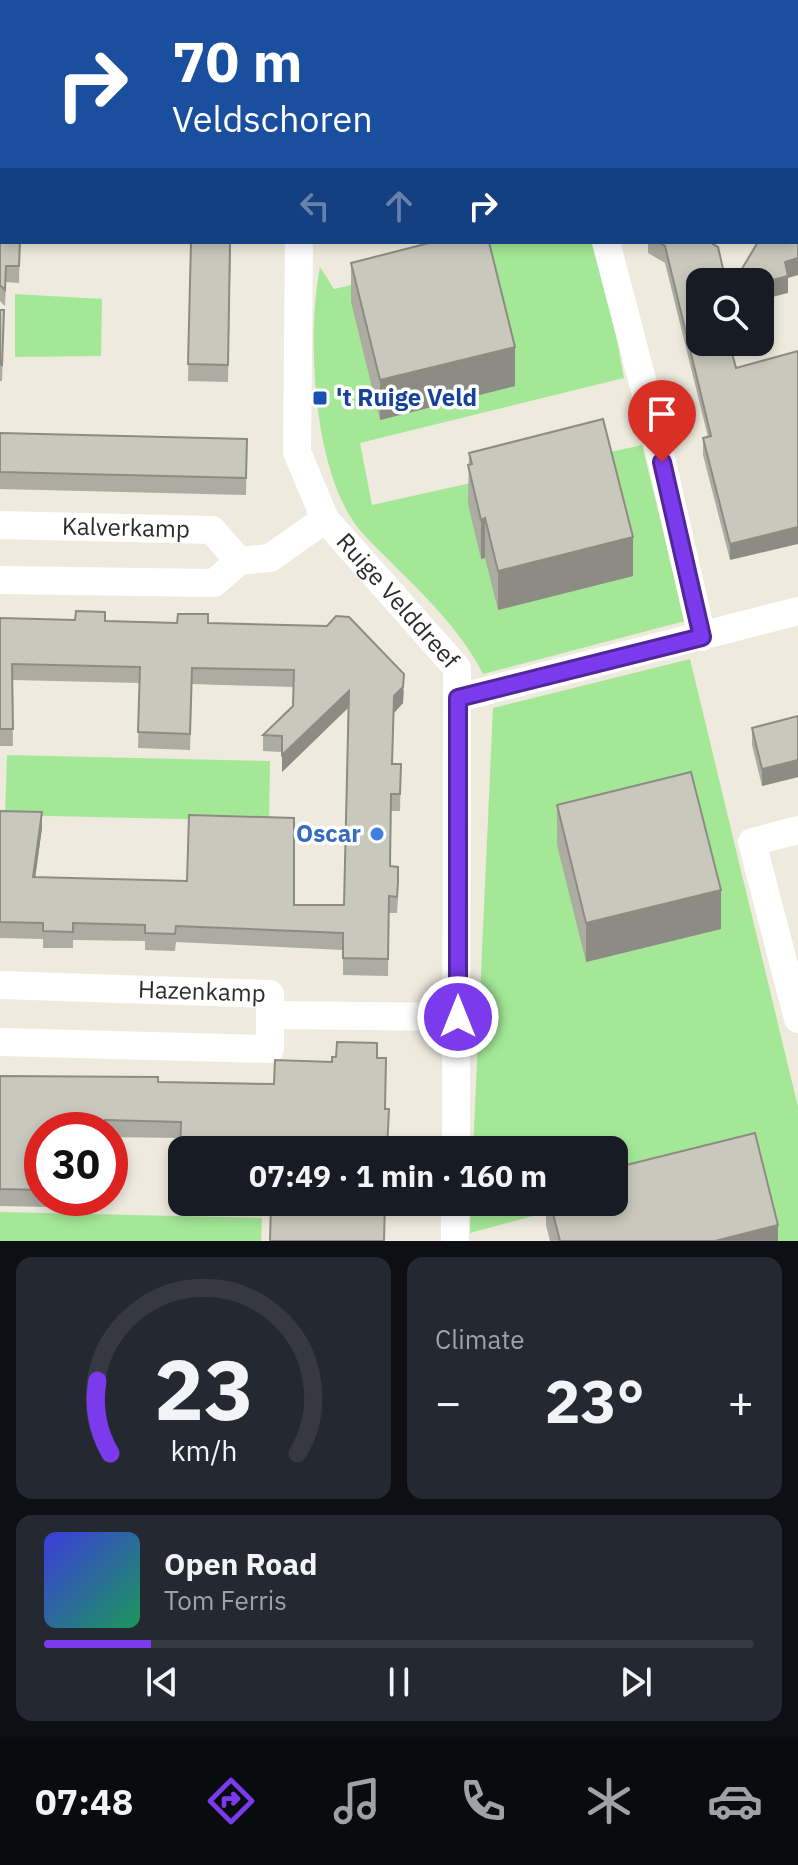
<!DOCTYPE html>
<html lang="en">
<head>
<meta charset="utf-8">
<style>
	body { margin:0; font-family:"IBM Plex Sans",sans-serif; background:#242831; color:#f1f3f6; height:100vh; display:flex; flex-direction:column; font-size:30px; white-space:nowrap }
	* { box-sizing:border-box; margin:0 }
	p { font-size:26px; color:#9ea1a6 }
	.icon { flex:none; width:44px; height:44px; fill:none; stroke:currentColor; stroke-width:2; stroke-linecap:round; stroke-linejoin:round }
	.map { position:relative; height:1241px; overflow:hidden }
	.panel { display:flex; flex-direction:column; gap:16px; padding:16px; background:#0d0f14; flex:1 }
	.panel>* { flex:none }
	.banner { position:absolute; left:0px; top:0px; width:798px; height:244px; box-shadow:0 4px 12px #0003; background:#1a4fa0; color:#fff; overflow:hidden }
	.controls { position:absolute; left:686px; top:268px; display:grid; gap:16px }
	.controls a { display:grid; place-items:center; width:88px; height:88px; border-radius:16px; background:#171b24; box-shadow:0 4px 12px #0003; font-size:40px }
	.speed { position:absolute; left:24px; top:1112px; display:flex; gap:16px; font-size:40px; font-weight:700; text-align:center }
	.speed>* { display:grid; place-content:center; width:104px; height:104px; border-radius:50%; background:#171b24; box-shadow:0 4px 12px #0003; line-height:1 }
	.speed .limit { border:12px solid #d22; background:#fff; color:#111 }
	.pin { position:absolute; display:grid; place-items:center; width:68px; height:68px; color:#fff; margin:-82px -34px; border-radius:50% 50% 50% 0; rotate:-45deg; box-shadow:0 0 8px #0007 }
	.pin .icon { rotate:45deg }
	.me { position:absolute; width:88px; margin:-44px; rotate:0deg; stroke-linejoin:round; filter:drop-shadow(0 0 6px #0008) }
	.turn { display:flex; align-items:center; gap:28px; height:168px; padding:0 40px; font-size:36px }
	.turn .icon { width:104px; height:104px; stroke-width:2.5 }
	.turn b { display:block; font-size:56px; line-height:68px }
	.lanes { display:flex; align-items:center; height:76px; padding:0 40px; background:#0003; justify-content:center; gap:40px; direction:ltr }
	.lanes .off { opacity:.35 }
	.big { font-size:60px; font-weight:800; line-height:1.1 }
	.panel .tile { flex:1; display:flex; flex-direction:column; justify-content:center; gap:12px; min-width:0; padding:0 28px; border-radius:16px; background:#242831 }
	.panel .dial { align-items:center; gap:0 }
	.dial svg { height:208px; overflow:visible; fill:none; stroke:#363941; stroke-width:7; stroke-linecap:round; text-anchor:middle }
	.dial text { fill:#f1f3f6; stroke:none }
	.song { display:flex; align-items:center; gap:24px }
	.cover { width:96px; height:96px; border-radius:12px; background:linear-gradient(135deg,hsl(240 70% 55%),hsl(150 70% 35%)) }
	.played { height:8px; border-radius:4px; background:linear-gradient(90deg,#7c3aed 15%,#363941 15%) }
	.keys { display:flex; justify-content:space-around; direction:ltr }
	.heat { display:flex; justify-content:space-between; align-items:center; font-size:44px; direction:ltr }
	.panel .tiles { flex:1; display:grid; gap:16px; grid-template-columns:1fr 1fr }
	.tile:last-child { grid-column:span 2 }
	.trip { position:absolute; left:168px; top:1136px; width:460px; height:80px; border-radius:16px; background:#171b24; box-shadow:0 4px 12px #0003; font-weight:800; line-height:80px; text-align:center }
	.tabs { display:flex; height:128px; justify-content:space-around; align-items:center; background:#090b0e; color:#9ea1a6 }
	.tabs .icon { width:56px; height:56px }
	.tabs .active { color:#7c3aed }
	.tabs b { font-size:36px; color:#f1f3f6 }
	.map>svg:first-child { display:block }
	.green { fill:#a4e897 }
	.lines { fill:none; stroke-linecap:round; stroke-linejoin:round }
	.minor { stroke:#fff; stroke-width:28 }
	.wall { fill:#adaca2 }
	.shaded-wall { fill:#8d8c84 }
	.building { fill:#c9c8bc; stroke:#8d8c84; stroke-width:2 }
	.route-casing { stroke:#51269a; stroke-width:20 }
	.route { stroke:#7c3aed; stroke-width:14 }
	.transit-dot { fill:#1a4fb4; stroke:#fff; stroke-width:3 }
	.shop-dot { fill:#3f7fe0; stroke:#fff; stroke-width:3 }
	.labels { text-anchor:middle; stroke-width:7; stroke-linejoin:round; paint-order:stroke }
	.transit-label { font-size:24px; font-weight:bold; fill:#164399; stroke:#fff; text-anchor:start }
	.street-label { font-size:24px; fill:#2c2c2c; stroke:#fff }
	.shop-label { font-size:24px; font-weight:bold; fill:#366cbe; stroke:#fff; text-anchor:end }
</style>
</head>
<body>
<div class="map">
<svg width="798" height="1241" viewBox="0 0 798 1241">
	<rect width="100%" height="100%" fill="#eeeadd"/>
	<path class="green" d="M474,242h125l25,136 -264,65 12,62 270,-60 43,176 -202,53c-28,-55 -76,-94 -118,-138 -52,-53 -59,-198 -45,-269l14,22 142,-33z
		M15,294l87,5 -1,57 -86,1z
		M690,659l108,448v134h-25l-159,-47v-44h-141l20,-442z
		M7,755l263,6 -1,60 -264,-6z
		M471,1202h114l-115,31z
		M0,1212l262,6 -1,23h-261z"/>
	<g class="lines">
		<g class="minor">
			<path d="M555,0v2"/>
			<path d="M306,2v-2"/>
			<path d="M0,75h2"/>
			<path d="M796,109h2"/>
			<path d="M0,116h2"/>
			<path id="s1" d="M299,242l-2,210 28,67 132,149 -1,482"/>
			<path d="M606,242l44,168 52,227"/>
			<path id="s2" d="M0,525l212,5 27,31"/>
			<path d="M0,580l214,3 25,-22 31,-3 55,-39"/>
			<path d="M458,698l340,-87"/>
			<path d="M798,830l-46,12 46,177"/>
			<path id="s3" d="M0,985l270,9v55l-270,-7"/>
			<path d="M270,1015l188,2"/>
			<path d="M455,1241v-39"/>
		</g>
	</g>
	<path class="wall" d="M0,0l2,2v19h-2z
		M0,148h2v56h-2z
		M0,239l20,3 -1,41 -13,-1 -1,24 -5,-5z
		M191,242h40l-3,140 -40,-1z
		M648,242h61l-9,40 36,86 -6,192 -27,-105v-17l5,-1 -43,-174 -17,-10z
		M351,263l164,123 -135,34 -29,-118z
		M0,310l4,17 -2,54h-2z
		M0,433l247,6 -1,56 -246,-6z
		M469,453l164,123 -135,34 -13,-52 -4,1 -13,-55z
		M0,618l208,5 196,68 -1,12 -9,10 -2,51h9l-1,47h-9l-1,55 8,1v31l-1,15h-8l-1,63 -45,-1v-25l-167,-8 -1,9 -30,-1v-9l-72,-1v8h-30v-9l-43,-1v-127l42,17 -7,49 259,28h50l4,-197 -66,64v-20l-19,-1v-16l30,-29 1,-19 -102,-3 -2,66 -52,-2 2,-65 -128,-3 1,66h-13z
		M798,716v61l-36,9 -10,-41v-17z
		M557,805l164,124 -135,33 -29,-117z
		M377,1043l-195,107v52h204l-2,39 -113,-29 -92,-3 1,-71 -70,-1v-7h-68v68h59l-1,10 -100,-2v-130l158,6 116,2 58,-22 4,-5z
		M546,1202h68l164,39h-228l-4,-16z"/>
	<path class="shaded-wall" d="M798,28v17l-2,1v-17z
		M798,258v17l-10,3v15l-28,7v-17l25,-21z
		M515,347v39l-135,34v-40z
		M485,518v40l-4,1v-39z
		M798,527v17l-68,16v-16z
		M633,537v39l-135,34v-39z
		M404,674l-1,29 -9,10v-17z
		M349,691v16l-67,65v-17z
		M798,760v17l-36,9v-17z
		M42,812v16l-9,66v-17z
		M721,890v39l-135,33v-39z
		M778,1225v16h-63z"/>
	<path class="building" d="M0,0h236v2h-234v3h-2z
		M604,0h41l1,2h-42z
		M749,0h49v28l-2,1v-27h-55z
		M796,132h2v126l-13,4 3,14 -28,7 -26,-1 24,-40h38z
		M0,148h2v39h-2z
		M0,239h2v3h18l-1,24h-13l-1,24 -5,-5z
		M191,242h39l-2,123 -40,-1z
		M433,242h56l26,105 -135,33 -29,-117z
		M658,242h51l9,5 8,35h-26v60h29l7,26 62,-17v176l-68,17 -27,-106 8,-2 -46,-190z
		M0,310h4l-2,55 -2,-1z
		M603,419l30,118 -135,34 -13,-53 -4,2 -13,-55 4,-1 -3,-11z
		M0,433l247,6 -1,39 -246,-6z
		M76,611l29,1v9l72,2 1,-9h30v9l119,3 9,-10 13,1 55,57 -1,13 -9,9 -2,68h9l-1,30h-9l-1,72 8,1v15l-1,15 -8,-1 -1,63 -45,-1v-25l-167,-7 -1,8 -30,-1v-8l-72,-2v9l-30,-1v-8l-43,-1v-111l42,1 -9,65 154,4 2,-66 105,3v87h50l5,-214 -67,64v-19l-19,-1 30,-29 1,-36 -102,-2 -2,66 -52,-2 2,-65 -128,-3 1,65h-13v-111l75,2z
		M798,716v44l-36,9 -10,-41z
		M691,772l30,118 -135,33 -29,-118z
		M337,1042l40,1v15h9l-1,51h4l-2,41h-205v43l-3,-1 2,-70 -76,-2 -1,10h-62v60l-42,-1v-113l158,1v5l116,2 1,-24 57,2v-5h4z
		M755,1133l23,92 -63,16h-155l-10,-39h64v-34z
		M271,1202h114l-1,39h-114z"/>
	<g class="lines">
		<defs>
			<path id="route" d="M458,1017v-319l244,-61 -40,-175"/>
		</defs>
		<use href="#route" class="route-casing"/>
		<use href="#route" class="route"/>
	</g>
	<rect class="transit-dot" x="312" y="390" width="16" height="16" rx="4"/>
	<circle class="shop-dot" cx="377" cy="834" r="8"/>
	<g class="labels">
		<g class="transit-label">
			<text x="336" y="406">'t Ruige Veld</text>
		</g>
		<g class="street-label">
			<text dy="8" stroke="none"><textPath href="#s2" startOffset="126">Kalverkamp</textPath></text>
			<text dy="8" stroke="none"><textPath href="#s1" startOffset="392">Ruige Velddreef</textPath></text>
			<text dy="8" stroke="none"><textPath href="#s3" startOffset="202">Hazenkamp</textPath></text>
		</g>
		<g class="shop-label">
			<text x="361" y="842">Oscar</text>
		</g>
	</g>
</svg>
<div class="controls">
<a><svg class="icon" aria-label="search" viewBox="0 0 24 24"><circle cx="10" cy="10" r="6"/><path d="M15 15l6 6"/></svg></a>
</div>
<div class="speed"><div class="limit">30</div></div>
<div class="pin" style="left:662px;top:462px;background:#d93025"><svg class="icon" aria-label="arrive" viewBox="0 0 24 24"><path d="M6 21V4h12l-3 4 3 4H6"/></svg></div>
<svg class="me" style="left:458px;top:1017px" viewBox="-20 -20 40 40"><circle r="17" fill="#7c3aed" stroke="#fff" stroke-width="3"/><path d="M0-11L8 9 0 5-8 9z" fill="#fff"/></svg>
<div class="trip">07:49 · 1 min · 160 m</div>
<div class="banner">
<div class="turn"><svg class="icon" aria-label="right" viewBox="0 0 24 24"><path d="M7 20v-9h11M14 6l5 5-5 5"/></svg><div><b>70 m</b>Veldschoren</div></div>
<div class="lanes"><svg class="icon off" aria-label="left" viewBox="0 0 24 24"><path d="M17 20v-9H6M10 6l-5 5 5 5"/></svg><svg class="icon off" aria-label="ahead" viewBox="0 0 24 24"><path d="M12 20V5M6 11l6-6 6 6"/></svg><svg class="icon" aria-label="right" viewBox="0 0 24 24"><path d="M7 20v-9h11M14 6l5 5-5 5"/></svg></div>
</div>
</div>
<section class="panel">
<div class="tiles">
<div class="tile dial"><svg viewBox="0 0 100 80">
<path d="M14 69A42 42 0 1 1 86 69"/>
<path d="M14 69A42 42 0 0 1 9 41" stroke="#7c3aed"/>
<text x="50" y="56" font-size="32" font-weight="700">23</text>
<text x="50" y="72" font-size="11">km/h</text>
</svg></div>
<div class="tile"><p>Climate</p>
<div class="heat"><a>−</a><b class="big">23°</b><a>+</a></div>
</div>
<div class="tile">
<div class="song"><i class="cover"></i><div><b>Open Road</b><p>Tom Ferris</p></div></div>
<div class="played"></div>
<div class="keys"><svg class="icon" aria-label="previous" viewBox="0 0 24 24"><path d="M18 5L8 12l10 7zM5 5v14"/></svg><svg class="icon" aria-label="pause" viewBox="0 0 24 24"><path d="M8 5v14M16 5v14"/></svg><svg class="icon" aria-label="next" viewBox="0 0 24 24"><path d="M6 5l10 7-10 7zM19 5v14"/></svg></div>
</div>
</div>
</section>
<nav class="tabs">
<b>07:48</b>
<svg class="icon active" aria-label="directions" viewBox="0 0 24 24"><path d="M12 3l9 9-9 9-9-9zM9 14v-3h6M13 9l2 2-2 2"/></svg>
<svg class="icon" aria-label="music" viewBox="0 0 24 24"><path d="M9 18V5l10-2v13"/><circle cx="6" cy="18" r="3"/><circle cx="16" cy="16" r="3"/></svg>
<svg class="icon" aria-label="phone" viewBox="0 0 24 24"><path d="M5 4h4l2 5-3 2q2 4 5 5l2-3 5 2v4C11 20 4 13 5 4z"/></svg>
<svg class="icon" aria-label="climate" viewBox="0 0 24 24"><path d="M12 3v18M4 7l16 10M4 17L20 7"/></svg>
<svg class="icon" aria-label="car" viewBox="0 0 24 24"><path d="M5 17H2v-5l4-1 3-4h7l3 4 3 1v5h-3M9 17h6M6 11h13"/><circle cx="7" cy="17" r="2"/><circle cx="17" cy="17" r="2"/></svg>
</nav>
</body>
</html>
